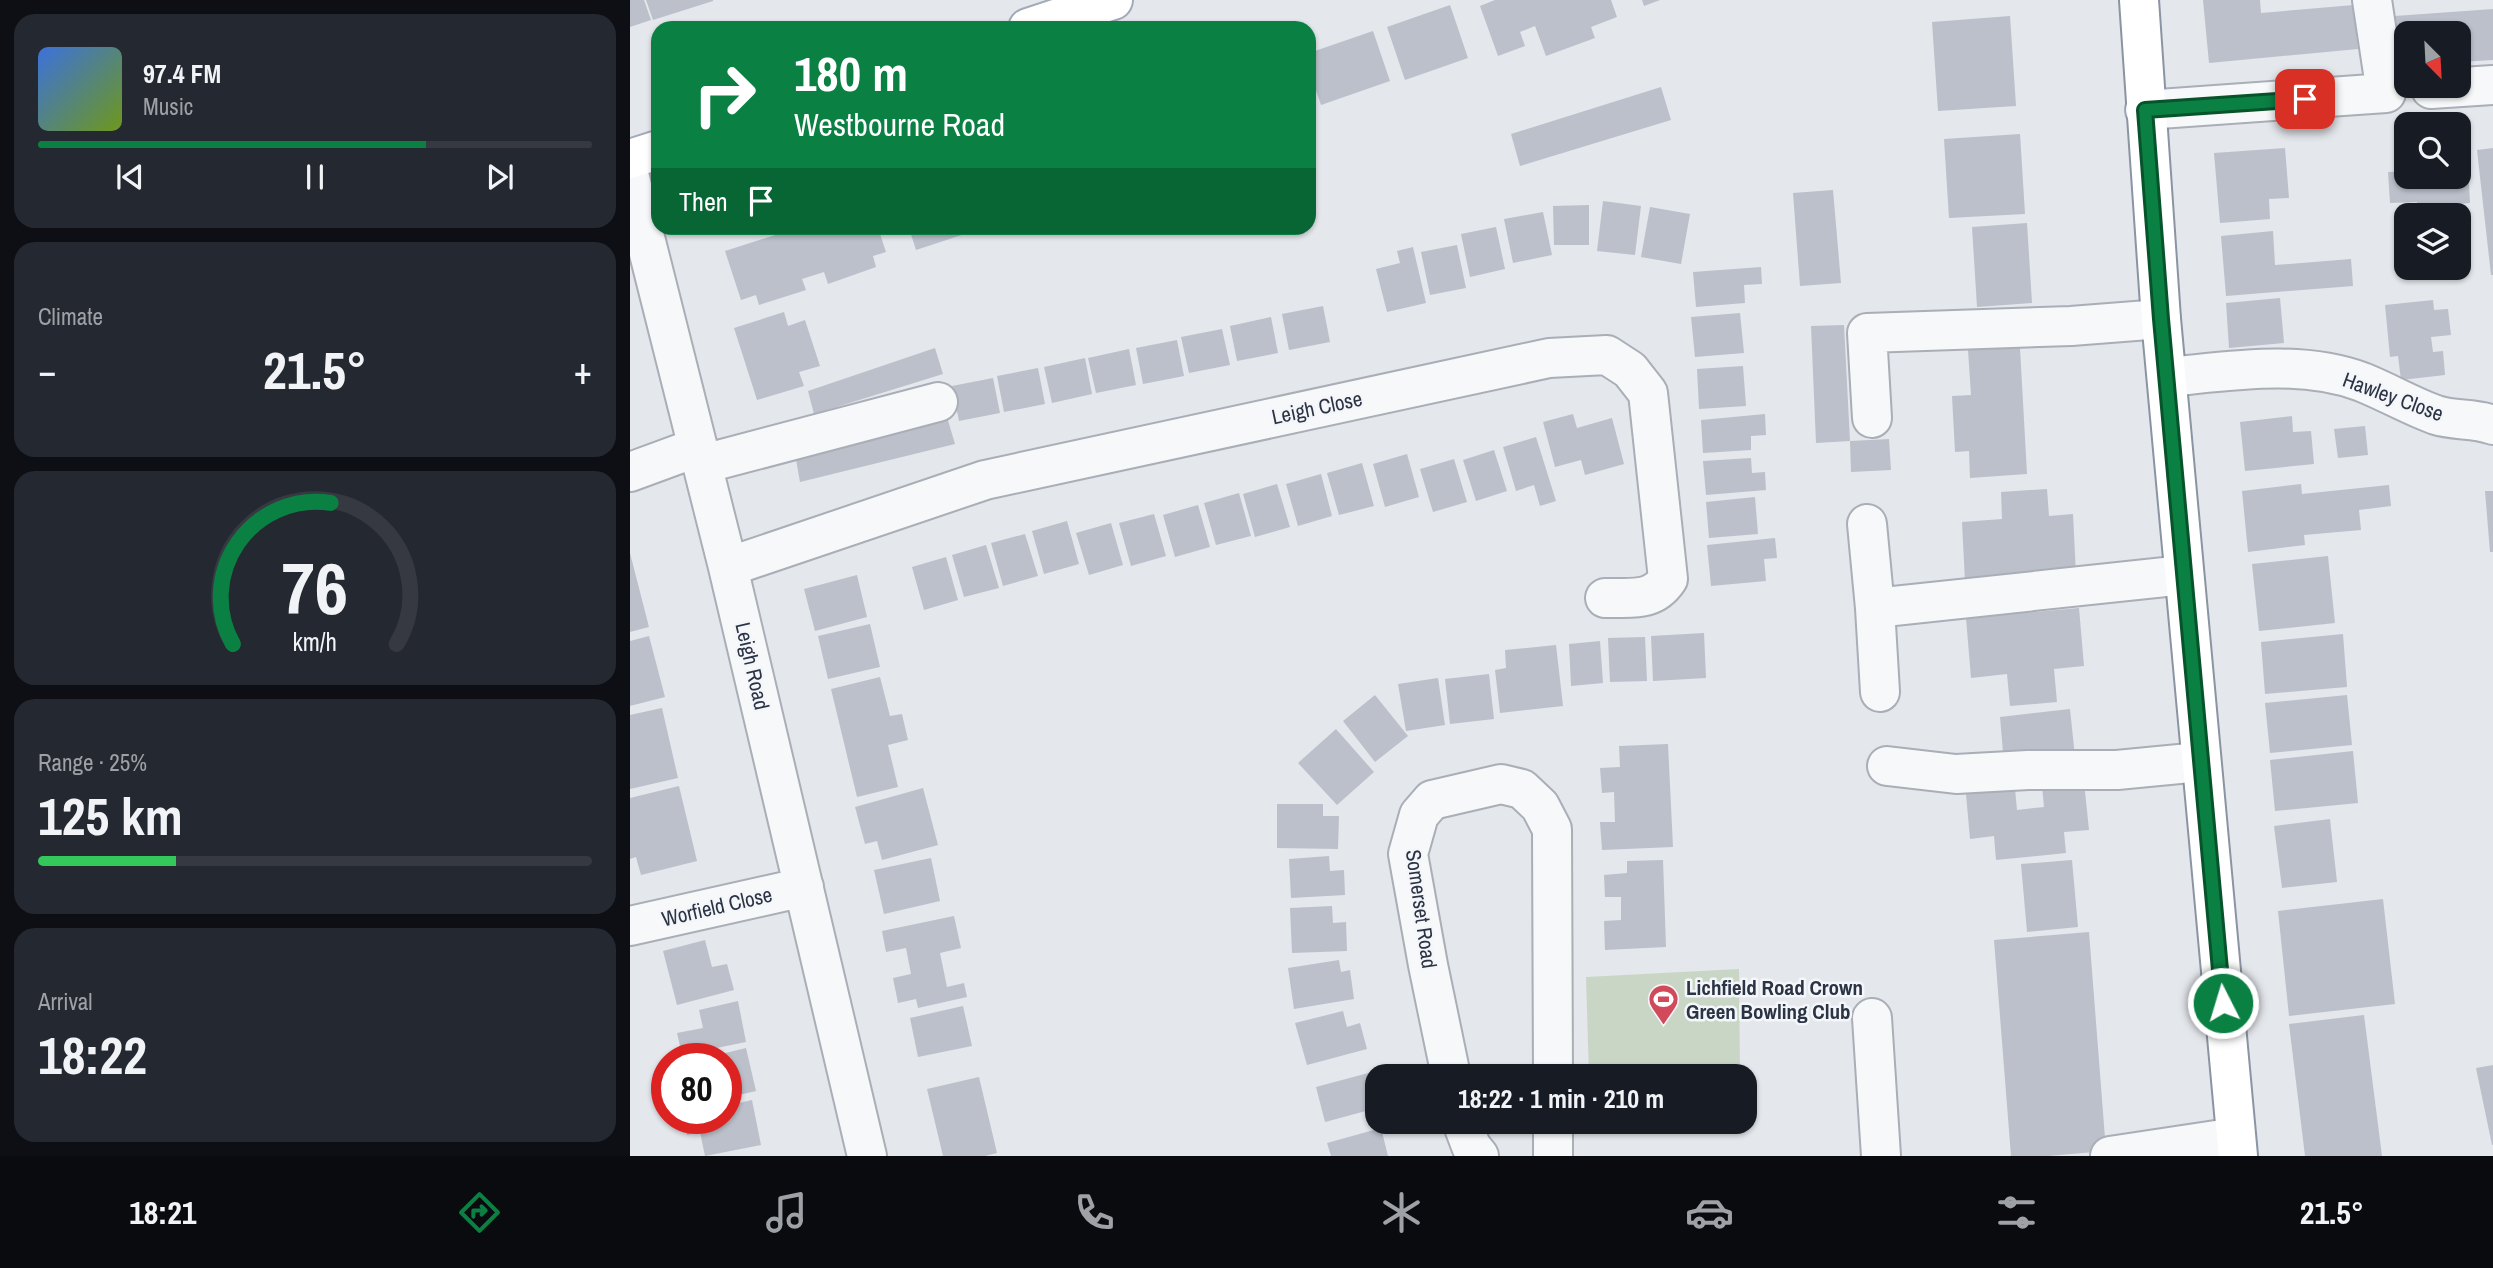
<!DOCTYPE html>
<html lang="en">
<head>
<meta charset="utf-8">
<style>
	body { margin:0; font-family:"Archivo Narrow",sans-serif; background:#242831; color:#f1f3f6; height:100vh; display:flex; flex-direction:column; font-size:26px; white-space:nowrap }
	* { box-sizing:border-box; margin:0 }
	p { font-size:23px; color:#9ea1a6 }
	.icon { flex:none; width:38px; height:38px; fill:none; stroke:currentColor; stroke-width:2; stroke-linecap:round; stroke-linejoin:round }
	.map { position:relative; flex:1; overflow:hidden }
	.drawer { display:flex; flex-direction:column; gap:14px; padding:14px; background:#0d0f14; width:630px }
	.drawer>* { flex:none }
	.hud { position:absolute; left:21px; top:21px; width:665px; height:214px; border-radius:21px; box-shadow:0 2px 5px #0004; background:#0b8043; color:#fff; overflow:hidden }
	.needle { width:46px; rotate:156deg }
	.tools { position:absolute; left:1764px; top:21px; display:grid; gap:14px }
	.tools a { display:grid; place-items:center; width:77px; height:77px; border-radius:14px; background:#171b24; box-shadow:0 2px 5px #0004; font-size:35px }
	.speed { position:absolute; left:21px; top:1043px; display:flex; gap:14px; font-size:35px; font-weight:700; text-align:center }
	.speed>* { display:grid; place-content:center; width:91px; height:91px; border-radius:50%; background:#171b24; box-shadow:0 2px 5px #0004; line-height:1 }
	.speed .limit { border:10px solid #d22; background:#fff; color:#111 }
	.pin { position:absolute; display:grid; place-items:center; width:60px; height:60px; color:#fff; margin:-30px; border-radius:14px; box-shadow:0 4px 10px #0006 }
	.me { position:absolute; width:77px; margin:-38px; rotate:355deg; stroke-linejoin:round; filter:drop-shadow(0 0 5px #0008) }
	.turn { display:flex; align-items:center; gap:24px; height:147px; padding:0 28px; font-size:32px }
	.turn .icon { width:91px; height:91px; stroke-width:2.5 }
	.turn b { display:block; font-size:49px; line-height:60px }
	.then { display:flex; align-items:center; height:66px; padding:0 28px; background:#0003; gap:14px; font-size:26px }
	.big { font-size:52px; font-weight:700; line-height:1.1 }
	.drawer .tile { flex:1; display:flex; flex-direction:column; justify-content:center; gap:10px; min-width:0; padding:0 24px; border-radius:21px; background:#242831 }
	.drawer .dial { align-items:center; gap:0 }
	.dial svg { height:182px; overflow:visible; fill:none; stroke:#363941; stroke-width:7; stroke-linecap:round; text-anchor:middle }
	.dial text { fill:#f1f3f6; stroke:none }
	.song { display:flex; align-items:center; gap:21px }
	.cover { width:84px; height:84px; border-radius:10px; background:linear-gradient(135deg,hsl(220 70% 55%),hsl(80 70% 35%)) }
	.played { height:7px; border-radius:4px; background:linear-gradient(90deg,#0b8043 70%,#363941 70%) }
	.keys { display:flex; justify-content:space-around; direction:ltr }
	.heat { display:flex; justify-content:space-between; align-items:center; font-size:38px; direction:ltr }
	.charge { height:10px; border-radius:5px; background:linear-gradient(90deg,#34c759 25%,#363941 0) }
	.trip { position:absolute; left:735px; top:1064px; width:392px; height:70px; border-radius:21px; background:#171b24; box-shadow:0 2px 5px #0004; font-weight:700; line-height:70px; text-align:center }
	.dock { display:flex; height:112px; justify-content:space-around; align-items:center; background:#090b0e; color:#9ea1a6 }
	.dock .icon { width:49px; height:49px }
	.dock .selected { color:#0b8043 }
	.dock b { font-size:32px; color:#f1f3f6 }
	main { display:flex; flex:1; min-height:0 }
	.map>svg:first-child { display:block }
	.green { fill:#c9d6c5 }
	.building { fill:#bbc0ca }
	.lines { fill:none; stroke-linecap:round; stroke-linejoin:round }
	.minor-casing { stroke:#a9aeb7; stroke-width:42 }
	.major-casing { stroke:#a3abb8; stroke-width:42 }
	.highway-casing { stroke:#8b94a3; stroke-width:42 }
	.minor { stroke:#f7f8fa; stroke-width:38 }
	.major { stroke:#fff; stroke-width:38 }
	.highway { stroke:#fff; stroke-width:38 }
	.route-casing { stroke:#07532c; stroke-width:18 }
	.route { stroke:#0b8043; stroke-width:12 }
	.labels { text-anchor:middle; stroke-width:5; stroke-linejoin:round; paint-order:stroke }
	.street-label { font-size:21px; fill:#2b3445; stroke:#f4f6f9 }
	.poi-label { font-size:21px; font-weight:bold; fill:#2b3445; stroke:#f4f6f9; text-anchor:start }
</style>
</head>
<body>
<main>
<section class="drawer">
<div class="tile">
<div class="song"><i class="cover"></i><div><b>97.4 FM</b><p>Music</p></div></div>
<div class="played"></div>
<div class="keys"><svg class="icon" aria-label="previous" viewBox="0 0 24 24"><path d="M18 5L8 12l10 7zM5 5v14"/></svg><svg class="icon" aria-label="pause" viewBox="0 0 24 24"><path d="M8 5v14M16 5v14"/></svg><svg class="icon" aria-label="next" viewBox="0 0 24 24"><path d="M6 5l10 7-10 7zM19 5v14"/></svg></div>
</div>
<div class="tile"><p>Climate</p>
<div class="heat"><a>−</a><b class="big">21.5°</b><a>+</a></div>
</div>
<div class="tile dial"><svg viewBox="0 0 100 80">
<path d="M14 69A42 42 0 1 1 86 69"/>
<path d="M14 69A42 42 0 0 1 57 7" stroke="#0b8043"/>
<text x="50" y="56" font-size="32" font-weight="700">76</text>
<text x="50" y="72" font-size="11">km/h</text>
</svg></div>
<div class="tile"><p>Range · 25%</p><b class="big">125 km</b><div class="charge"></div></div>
<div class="tile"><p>Arrival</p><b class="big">18:22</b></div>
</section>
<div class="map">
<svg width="1863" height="1156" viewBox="0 0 1863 1156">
	<rect width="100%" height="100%" fill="#e4e7ec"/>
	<path class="green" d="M1109,969l1,107h-151l-3,-99z"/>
	<path class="building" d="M0,0h14l7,20 -21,7z
		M16,0h67v1l-60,19z
		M865,0h116l6,17 -26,10 4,11 -49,18 -11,-30 -15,6 5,14 -27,10 -18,-50z
		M1012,0h18l-16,6z
		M1573,0h57l1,13 93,-8 4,44 -149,14z
		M820,5l18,53 -63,22 -18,-53z
		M1863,9v51l-34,2v-29h-53v33h-8l-3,-50z
		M1380,16l6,90 -78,5 -6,-89z
		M743,31l17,50 -69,24 -12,-35v-17z
		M1031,87l10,33 -151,46 -9,-32z
		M1390,134l5,80 -76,4 -5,-79z
		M1655,148l4,50 -20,1 1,20 -50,4 -6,-70z
		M1829,148h8l3,55 -23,2 1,10h-30l-1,-13 -27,1 -2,-31 18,-1v6h53z
		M1863,148v127h-2l-14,-125z
		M1203,190l8,93 -41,3 -7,-93z
		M973,201l38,5 -6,49 -38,-4z
		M959,205v40h-35l-1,-39z
		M1020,207l40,7 -9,50 -40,-7z
		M913,212l9,43 -39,8 -9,-44z
		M1397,223l5,80 -55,4 -5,-80z
		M866,227l9,42 -35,8 -9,-43z
		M167,228h81l8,24 -13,4 3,11 -48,17 -4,-12 -22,7 4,11 -47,15 -3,-10 -15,5 -16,-49z
		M279,228h74l-67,22z
		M1643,231l2,34 76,-6 2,27 -127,10 -5,-60z
		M827,245l9,43 -36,7 -9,-43z
		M783,247l13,56 -39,9 -11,-43 24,-6 -3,-12z
		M1131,267l1,17 -18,1 1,18 -49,4 -3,-35z
		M1650,298l4,45 -55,5 -3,-45z
		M1803,300l1,10 14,-1 3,26 -20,2 2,15 10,-1 2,24 -44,5 -3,-24 -8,1 -5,-52z
		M693,306l7,36 -41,8 -7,-36z
		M154,312l4,14 17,-6 15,46 -21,6 5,14 -47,14 -23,-72z
		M1110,313l4,40 -49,4 -4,-40z
		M641,317l7,36 -41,8 -7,-35z
		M1214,325l6,116 -34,2 -5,-117z
		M592,329l8,36 -41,8 -8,-36z
		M547,340l7,36 -41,8 -7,-36z
		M305,348l8,26 -129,40 -6,-23z
		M1390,348l7,126 -57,4 -1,-27 -14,1 -3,-56 19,-1 -3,-45z
		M499,349l7,36 -40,8 -8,-35z
		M455,358l7,36 -40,9 -8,-36z
		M1113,366l3,40 -47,3 -2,-40z
		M408,368l7,36 -41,8 -7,-36z
		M363,378l7,35 -41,8 -7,-35z
		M943,414l4,14 35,-10 12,46 -39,11 -4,-15 -26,7 -12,-45z
		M1135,414l1,21 -15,1v14l-48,3 -2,-33z
		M1662,416l1,16 18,-1 3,33 -69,7 -5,-49z
		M317,417l8,27 -155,38 -5,-28z
		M1735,426l3,29 -30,3 -4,-29z
		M906,437l20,64 -16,5 -6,-21 -18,6 -13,-44z
		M1259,439l2,31 -40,2 -1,-31z
		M864,450l13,41 -31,10 -13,-41z
		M777,454l12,43 -34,10 -12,-43z
		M1121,458l1,15 13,-1 1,18 -60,5 -3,-34z
		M824,459l13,43 -34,10 -13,-43z
		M732,463l12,43 -35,9 -12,-42z
		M691,474l11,42 -34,10 -12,-42z
		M647,484l13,43 -35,10 -12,-43z
		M1671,484l1,10 87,-9 2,21 -32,4 2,20 -57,5 1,10 -57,7 -6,-61z
		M1417,489l2,27 24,-2 3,61 -111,7 -3,-60 40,-3 -1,-27z
		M1855,491h8v61h-3z
		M609,493l12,43 -35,9 -12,-42z
		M1125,497l3,37 -49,4 -3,-36z
		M568,505l12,42 -35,10 -12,-42z
		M524,514l12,42 -35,10 -12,-43z
		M437,521l12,43 -35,10 -12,-43z
		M481,523l12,42 -34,10 -13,-42z
		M395,534l13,42 -35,10 -12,-43z
		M1145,538l2,20 -13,1 2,22 -55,5 -4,-41z
		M356,545l13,43 -35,9 -12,-42z
		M0,553l19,74 -19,5z
		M1698,556l7,67 -76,8 -7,-67z
		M316,557l12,43 -34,10 -12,-43z
		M227,575l10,42 -52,14 -11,-42z
		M1449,608l5,58 -30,3 3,33 -47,4 -3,-32 -36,4 -5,-60z
		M240,624l10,43 -52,12 -10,-43z
		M1074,633l2,45 -53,3 -2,-45z
		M1713,634l4,53 -82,7 -4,-52z
		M19,636l16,61 -35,9v-65z
		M1015,637l2,44 -37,1 -2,-44z
		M970,641l3,42 -32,3 -2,-42z
		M926,645l7,61 -63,7 -5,-43 11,-2 -1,-18z
		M859,674l5,45 -44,5 -5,-45z
		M250,677l10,39 12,-2 6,26 -20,5 10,42 -41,10 -26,-108z
		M808,678l7,47 -39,6 -8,-47z
		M745,695l33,41 -33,26 -32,-41z
		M1717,695l5,50 -82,8 -5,-50z
		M32,708l16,70 -48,11v-74z
		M1440,709l5,48 -71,7 -4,-47z
		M706,729l38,43 -37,33 -39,-42z
		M1038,744l5,103 -71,3 -2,-28h15l-1,-30 -12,1 -2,-25 20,-1 -1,-21z
		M1723,751l5,52 -83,8 -5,-51z
		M1454,782l5,48 -25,2 2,21 -70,7 -2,-24 -24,3 -4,-45 49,-5 2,21 27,-3 -2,-21z
		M49,786l18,75 -56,14 -5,-18 -6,2v-61z
		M293,788l15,57 -56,15 -5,-19 -12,3 -10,-37z
		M647,804h46v12h16l-1,33 -61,-1z
		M1700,819l7,63 -55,6 -8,-62z
		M699,856l1,15 14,-1 1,25 -54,3 -2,-39z
		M301,858l9,43 -56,13 -10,-44z
		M1033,860l3,87 -61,3 -1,-29 17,-1v-23h-16l-1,-22 23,-2v-12z
		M1442,860l6,67 -51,5 -6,-68z
		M1753,899l12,105 -106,12 -11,-105z
		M702,906l1,17 13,-1 1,29 -55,2 -2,-45z
		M324,916l7,32 -21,5 7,34 17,-4 3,14 -49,11 -2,-9 -18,4 -5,-25 18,-4 -5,-26 -20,4 -4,-21z
		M1459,932l17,219 -58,5h-37l-17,-216z
		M75,940l7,27 15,-3 7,26 -57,15 -14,-54z
		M709,960l2,12 9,-2 4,29 -60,10 -6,-41z
		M108,1001l8,41 -64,13 -5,-22 26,-5 -4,-18z
		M333,1006l9,40 -54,11 -8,-39z
		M713,1011l4,16 13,-4 7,26 -60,16 -12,-42z
		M1734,1015l18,141h-77l-16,-132z
		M116,1048l10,43 -30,7v-39l-21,-1z
		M1863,1065v80h-1l-16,-77z
		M742,1072l5,18v18l-52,14 -9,-35z
		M349,1077l18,76 -12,3h-42l-16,-67z
		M122,1100l9,45 -56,11 -5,-24 -13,3 -3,-17h42v-12z
		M751,1128l7,28h-57l-4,-13z"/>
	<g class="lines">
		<defs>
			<path id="minor" d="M1801,89l62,-4
				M1515,110l241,-17 -14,-93
				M0,178l98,389 139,589
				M1537,377c64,-6 133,-18 195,5 25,10 49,24 74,33 18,6 39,3 57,10
				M1242,418l-5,-85 204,-7 90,-7
				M73,464l235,-62
				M0,472l68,-25
				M1237,524l8,84
				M98,567l257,-87 564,-122 58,-3 23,15 18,23 20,186c-16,24 -37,18 -63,19
				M1250,692l-5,-84 309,-33
				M1257,766l69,8 72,-4h89l83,-8
				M0,926l174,-39
				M1242,1018l9,138
				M821,1076l-23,-111 -20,-111 11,-39 13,-15 69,-16 21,5 18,17 12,23 1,247
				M832,1122l9,24 8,10
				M923,1122v34
				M1480,1156l126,-19"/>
			<path id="major" d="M398,28l85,-28
				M0,159l28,-9"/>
			<path id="highway" d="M1509,0l22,319 77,837"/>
		</defs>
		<use href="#minor" class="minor-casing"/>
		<use href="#major" class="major-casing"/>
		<use href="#highway" class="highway-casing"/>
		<use href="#minor" class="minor"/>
		<use href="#major" class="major"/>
		<use href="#highway" class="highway"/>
	</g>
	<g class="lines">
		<defs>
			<path id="route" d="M1593,1003l-62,-684 -16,-209 160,-11"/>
		</defs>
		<use href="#route" class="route-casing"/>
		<use href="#route" class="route"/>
	</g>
	<defs>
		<symbol id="stadium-pin" viewBox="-11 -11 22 30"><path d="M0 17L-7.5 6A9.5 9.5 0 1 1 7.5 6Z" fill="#d1495b" stroke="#f4f6f9"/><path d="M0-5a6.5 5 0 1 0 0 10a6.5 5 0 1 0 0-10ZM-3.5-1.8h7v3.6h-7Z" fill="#fff"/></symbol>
	</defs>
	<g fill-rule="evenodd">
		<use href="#stadium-pin" x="1016" y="982" width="35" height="47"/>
	</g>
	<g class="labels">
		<g class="street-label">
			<text transform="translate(1763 397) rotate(20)" y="7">Hawley Close</text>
			<text transform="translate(687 408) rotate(-12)" y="7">Leigh Close</text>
			<text transform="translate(122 666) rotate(77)" y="7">Leigh Road</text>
			<text transform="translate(87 907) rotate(-13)" y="7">Worfield Close</text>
			<text transform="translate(791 909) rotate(82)" y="7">Somerset Road</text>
		</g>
		<g class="poi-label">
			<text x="1056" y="995">Lichfield Road Crown<tspan x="1056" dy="24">Green Bowling Club</tspan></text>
		</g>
	</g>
</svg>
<div class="tools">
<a><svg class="needle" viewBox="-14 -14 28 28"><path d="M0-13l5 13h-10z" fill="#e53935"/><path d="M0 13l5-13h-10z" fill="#9ea1a6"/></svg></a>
<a><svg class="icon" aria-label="search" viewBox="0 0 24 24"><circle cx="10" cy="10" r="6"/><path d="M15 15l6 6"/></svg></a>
<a><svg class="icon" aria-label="layers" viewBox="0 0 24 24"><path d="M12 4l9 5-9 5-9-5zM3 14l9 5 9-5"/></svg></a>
</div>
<div class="speed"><div class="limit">80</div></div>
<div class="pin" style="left:1675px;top:99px;background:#d93025"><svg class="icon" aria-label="arrive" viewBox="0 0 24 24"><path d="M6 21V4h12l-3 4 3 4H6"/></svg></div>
<svg class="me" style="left:1593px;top:1003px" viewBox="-20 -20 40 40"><circle r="17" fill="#0b8043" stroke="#fff" stroke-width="3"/><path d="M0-11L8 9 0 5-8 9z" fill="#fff"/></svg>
<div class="trip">18:22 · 1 min · 210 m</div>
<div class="hud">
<div class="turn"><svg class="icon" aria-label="right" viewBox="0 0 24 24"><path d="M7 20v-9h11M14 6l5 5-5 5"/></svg><div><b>180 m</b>Westbourne Road</div></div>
<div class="then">Then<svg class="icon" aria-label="arrive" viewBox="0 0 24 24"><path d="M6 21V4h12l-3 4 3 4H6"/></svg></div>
</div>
</div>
</main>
<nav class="dock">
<b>18:21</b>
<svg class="icon selected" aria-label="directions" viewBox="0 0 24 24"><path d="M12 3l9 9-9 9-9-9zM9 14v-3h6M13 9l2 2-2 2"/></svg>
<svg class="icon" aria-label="music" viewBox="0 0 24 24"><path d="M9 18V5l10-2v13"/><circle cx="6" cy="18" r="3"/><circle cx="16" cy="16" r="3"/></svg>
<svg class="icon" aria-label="phone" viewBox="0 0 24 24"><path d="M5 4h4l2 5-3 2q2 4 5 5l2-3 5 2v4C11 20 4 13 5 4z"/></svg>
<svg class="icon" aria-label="climate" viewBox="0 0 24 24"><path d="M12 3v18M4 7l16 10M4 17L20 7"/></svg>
<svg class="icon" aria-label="car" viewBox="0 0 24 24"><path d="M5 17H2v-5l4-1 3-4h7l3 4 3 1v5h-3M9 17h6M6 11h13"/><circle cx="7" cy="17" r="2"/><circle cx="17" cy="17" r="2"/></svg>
<svg class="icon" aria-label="filters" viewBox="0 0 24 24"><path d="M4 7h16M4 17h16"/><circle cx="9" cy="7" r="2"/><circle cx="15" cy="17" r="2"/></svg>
<b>21.5°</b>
</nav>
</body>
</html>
